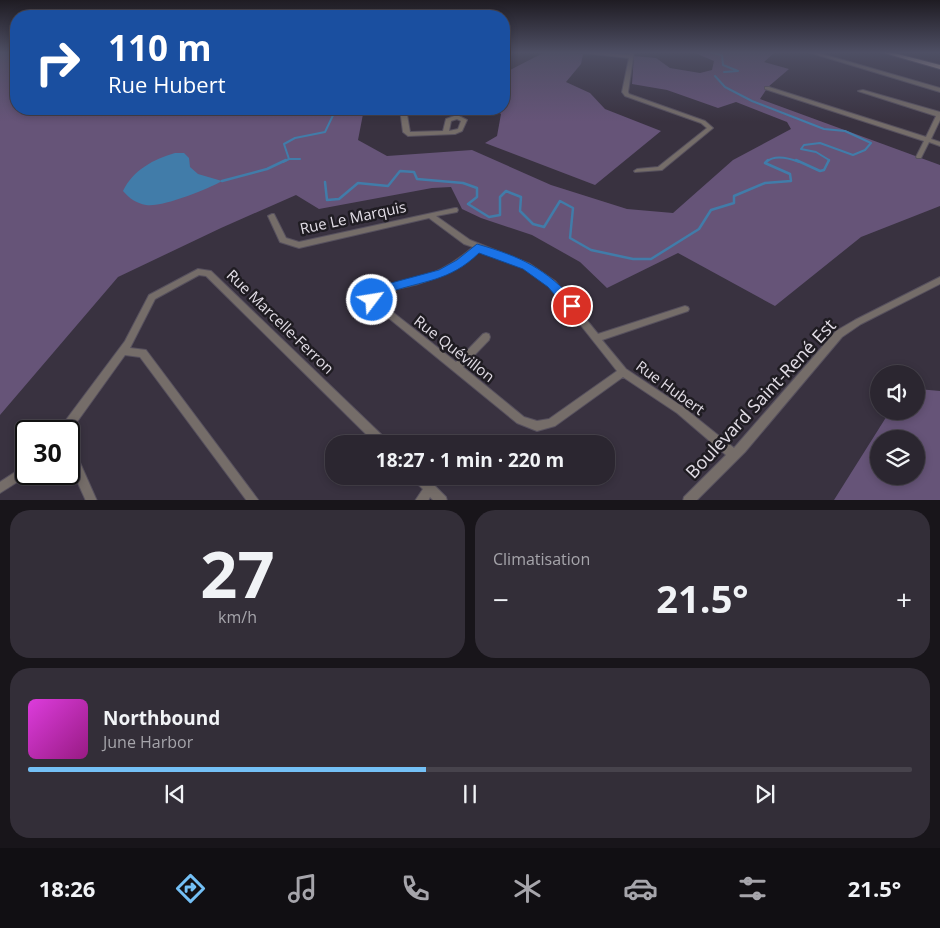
<!DOCTYPE html>
<html lang="fr">
<head>
<meta charset="utf-8">
<style>
	body { margin:0; font-family:"Open Sans",sans-serif; background:#332e38; color:#f1f3f6; height:100vh; display:flex; flex-direction:column; font-size:19px; white-space:nowrap }
	* { box-sizing:border-box; margin:0 }
	p { font-size:16px; color:#a6a5ab }
	.icon { flex:none; width:28px; height:28px; fill:none; stroke:currentColor; stroke-width:2; stroke-linecap:round; stroke-linejoin:round }
	.map { position:relative; height:500px; overflow:hidden }
	.details { display:flex; flex-direction:column; gap:10px; padding:10px; background:#18151a; flex:1 }
	.details>* { flex:none }
	.banner { position:absolute; left:10px; top:10px; width:500px; height:105px; border-radius:20px; box-shadow:0 2px 8px #0003,0 0 0 1px #47434c; background:#1a4fa0; color:#fff; overflow:hidden }
	.tools { position:absolute; left:870px; top:365px; display:grid; gap:10px }
	.tools a { display:grid; place-items:center; width:55px; height:55px; border-radius:50%; background:#2b2630; box-shadow:0 2px 8px #0003,0 0 0 1px #47434c; font-size:25px }
	.speed { position:absolute; left:15px; top:420px; display:flex; gap:10px; font-size:25px; font-weight:700; text-align:center }
	.speed>* { display:grid; place-content:center; width:65px; height:65px; border-radius:50%; background:#2b2630; box-shadow:0 2px 8px #0003,0 0 0 1px #47434c; line-height:1 }
	.speed .limit { border:2px solid #111; border-radius:8px; background:#fff; color:#111 }
	.pin { position:absolute; display:grid; place-items:center; width:42px; height:42px; color:#fff; margin:-21px; border:2px solid #fff; border-radius:50%; box-shadow:0 1px 5px #0007 }
	.me { position:absolute; width:55px; margin:-28px; rotate:59deg; stroke-linejoin:round; filter:drop-shadow(0 0 4px #0008) }
	.turn { display:flex; align-items:center; gap:18px; height:105px; padding:0 15px; font-size:22px }
	.turn .icon { width:65px; height:65px; stroke-width:2.5 }
	.turn b { display:block; font-size:35px; line-height:42px }
	.big { font-size:38px; font-weight:700; line-height:1.1 }
	.details .card { flex:1; display:flex; flex-direction:column; justify-content:center; gap:8px; min-width:0; padding:0 18px; border-radius:20px; background:#332e38 }
	.details .dial { align-items:center; gap:0 }
	.dial b { font-size:65px; line-height:1 }
	.song { display:flex; align-items:center; gap:15px }
	.cover { width:60px; height:60px; border-radius:8px; background:linear-gradient(135deg,hsl(300 70% 55%),hsl(310 70% 35%)) }
	.played { height:5px; border-radius:2px; background:linear-gradient(90deg,#74c0f6 45%,#47434c 45%) }
	.keys { display:flex; justify-content:space-around; direction:ltr }
	.heat { display:flex; justify-content:space-between; align-items:center; font-size:28px; direction:ltr }
	.details .tiles { flex:1; display:grid; gap:10px; grid-template-columns:1fr 1fr }
	.card:last-child { grid-column:span 2 }
	.trip { position:absolute; left:325px; top:435px; width:290px; height:50px; border-radius:20px; background:#2b2630; box-shadow:0 2px 8px #0003,0 0 0 1px #47434c; font-weight:700; line-height:50px; text-align:center }
	.tab-bar { display:flex; height:80px; justify-content:space-around; align-items:center; background:#110f13; color:#a6a5ab }
	.tab-bar .icon { width:35px; height:35px }
	.tab-bar .current { color:#74c0f6 }
	.tab-bar b { font-size:22px; color:#f1f3f6 }
	.map>svg:first-child { display:block }
	.green { fill:#665478; fill-rule:evenodd }
	.water { fill:#417ca9 }
	.lines { fill:none; stroke-linecap:round; stroke-linejoin:round }
	.stream-far1 { stroke:#417ca9; stroke-width:2 }
	.stream { stroke:#417ca9; stroke-width:2.5 }
	.minor-casing { stroke:#57515e; stroke-width:2 }
	.major-casing { stroke:#57515e; stroke-width:2 }
	.minor { fill:#756d69; fill-rule:evenodd }
	.major { fill:#b3a39b; fill-rule:evenodd }
	.route { fill:#1a73e8; stroke:#114b97 }
	.labels { text-anchor:middle; stroke-width:5; stroke-linejoin:round; paint-order:stroke }
	.street-label { font-size:15px; fill:#e2dde6; stroke:#1f1c22 }
	.near-street-label { font-size:18px; fill:#e2dde6; stroke:#1f1c22 }
</style>
</head>
<body>
<div class="map">
<svg width="940" height="501" viewBox="0 0 940 501">
	<rect width="100%" height="100%" fill="#393240"/>
	<path class="green" d="M0,52h16v57h348l-6,31 29,16 85,-6 79,35 76,24 46,4 60,-53 58,-31 -4,-7 -51,-20 -18,6 -51,-18 -35,-6 2,-28 22,2 14,10 30,5 12,-3 2,-9 -21,-9h82l-11,10 25,7 -21,18 -8,12 180,66v41l-79,31 -86,69 -97,-53 -71,35 -27,-26 -48,-27 -51,-17 -19,-9 -11,-22 -19,1 -113,21 -23,-14 -75,33 -103,49 -118,138z
		M545,52l38,2 -2,10 -15,18 24,11 15,16 56,22 -66,54 -110,-42 12,-7 4,-22 -6,-5h9v-36z
		M918,389l22,2v109h-106l56,-89h26zM879,439h37v37h-37z"/>
	<path class="water" d="M175,153h9l5,5 1,9 8,7 24,7c-14,8 -61,27 -76,24 -10,-2 -16,-6 -23,-14 10,-21 31,-32 52,-38z"/>
	<g class="lines">
		<path class="stream-far1" d="M710,52l12,3 1,10 15,6 -14,1
			M715,76l10,11 27,14 72,28 21,2 26,12 -6,7 -12,5 -33,-12 -16,2 -3,4 15,3 13,8 -1,2
			M300,159h-11l-5,-15 11,-6 30,-6 11,-23
			M283,162l6,-3
			M766,162c9,-8 23,-4 33,0"/>
		<path class="stream" d="M796,160l24,11 4,-1 5,-10
			M222,181l45,-12 19,-9
			M325,182l2,18 12,-1 19,-16 30,3 12,-15 14,1 3,7 46,4 14,5v9l-9,7 21,13 11,-2v-18l6,-6 15,6 -1,14 13,13 11,3 16,-26 13,7 -3,30 21,12 42,9h18l48,-30 12,-19 23,-7v-7l31,-13 26,-2 -1,-7 -25,-11 3,-3"/>
		<defs>
			<path id="minor" d="M583,52h15l31,3 1,-3h4l-6,40 1,2 76,27 8,7 -51,42 -27,2 -1,-1 3,-2 21,-2 49,-39 -6,-5 -76,-27 -3,-4 7,-34 -44,-5z
				M808,52h7l125,36v4z
				M765,87h4l157,50 10,-21 -78,-25 5,-1 77,22v8l-9,19 9,3v4l-11,-4 -8,16h-4l-1,-1 8,-16 -159,-52z
				M400,109h6l4,23 33,-1 3,-12 11,-4 10,5 -5,11 -7,3 -47,2 -5,-4zM457,119l4,2 -3,8 -9,2 2,-10z
				M455,208h2l1,2 -1,2 -21,4 34,24 60,24 25,17 43,53 87,-28 3,1 1,2 -1,2 -86,29 24,29 57,38 51,41 102,-117 19,-11 85,-43v7l-79,40 -19,13 -97,115 -49,49h-13l1,-4 42,-42 -49,-42 -54,-36 -68,49 -18,5 -20,-8 -148,-121 -1,-2 2,-7c15,-9 32,-10 49,-15 20,-6 38,-17 54,-31l-9,-3 -35,-26 -130,30 -19,-6 -12,-26 4,-2h2l12,24 13,4zM480,250l44,18 25,17 68,86 -68,48 -12,2 -13,-4 -61,-50 26,-27 1,-3 -1,-3 -3,-1 -3,1 -27,28 -80,-63 1,-2c12,-8 27,-9 41,-13 24,-7 43,-18 62,-34z
				M198,269l13,2 176,169 1,4h-12l-170,-168 -7,-1 -44,24 -25,49 16,2 113,151h-12l-107,-144 -15,-2 -56,78v-2h-10l1,-3 65,-87 24,-46z
				M69,453l8,3 20,45h-11l-17,-38z
				M26,465v9h4l-30,19v-11z
				M412,476h13l21,21 1,4h-13l-4,-4 -2,4h-13l8,-12 -10,-9z"/>
			<path id="major" d="M881,52h9l50,13v4z"/>
		</defs>
		<use href="#minor" class="minor-casing"/>
		<use href="#major" class="major-casing"/>
		<use href="#minor" class="minor"/>
		<use href="#major" class="major"/>
	</g>
	<linearGradient id="sky" x2="0" y2="1"><stop stop-color="#1f1c23"/><stop offset="0.43" stop-color="#4e4f64"/><stop offset="1" stop-color="#4e4f64" stop-opacity="0"/></linearGradient>
	<rect width="940" height="122" fill="url(#sky)"/>
	<path class="route" d="M477,244c45,13 68,24 100,59l2,3 -2,4h-9l-20,-23 -25,-18 -44,-16c-30,29 -55,27 -92,40 -8,3 -8,9 -15,11l-6,-4 3,-8 7,-5 63,-17 18,-10z"/>
	<g class="labels">
		<g class="street-label">
			<text transform="translate(353 218) rotate(-12)" y="5">Rue Le Marquis</text>
			<text transform="translate(280 322) rotate(44)" y="5">Rue Marcelle-Ferron</text>
			<text transform="translate(454 349) rotate(38)" y="5">Rue Quévillon</text>
			<text transform="translate(670 388) rotate(36)" y="5">Rue Hubert</text>
		</g>
		<g class="near-street-label">
			<text transform="translate(761 399) rotate(-47)" y="6">Boulevard Saint-René Est</text>
		</g>
	</g>
</svg>
<div class="tools">
<a><svg class="icon" aria-label="sound" viewBox="0 0 24 24"><path d="M4 9h4l5-4v14l-5-4H4zM17 9q2 3 0 6"/></svg></a>
<a><svg class="icon" aria-label="layers" viewBox="0 0 24 24"><path d="M12 4l9 5-9 5-9-5zM3 14l9 5 9-5"/></svg></a>
</div>
<div class="speed"><div class="limit">30</div></div>
<div class="pin" style="left:572px;top:306px;background:#d93025"><svg class="icon" aria-label="arrive" viewBox="0 0 24 24"><path d="M6 21V4h12l-3 4 3 4H6"/></svg></div>
<svg class="me" style="left:372px;top:300px" viewBox="-20 -20 40 40"><circle r="17" fill="#1a73e8" stroke="#fff" stroke-width="3"/><path d="M0-11L8 9 0 5-8 9z" fill="#fff"/></svg>
<div class="trip">18:27 · 1 min · 220 m</div>
<div class="banner">
<div class="turn"><svg class="icon" aria-label="right" viewBox="0 0 24 24"><path d="M7 20v-9h11M14 6l5 5-5 5"/></svg><div><b>110 m</b>Rue Hubert</div></div>
</div>
</div>
<section class="details">
<div class="tiles">
<div class="card dial"><b>27</b><p>km/h</p></div>
<div class="card"><p>Climatisation</p>
<div class="heat"><a>−</a><b class="big">21.5°</b><a>+</a></div>
</div>
<div class="card">
<div class="song"><i class="cover"></i><div><b>Northbound</b><p>June Harbor</p></div></div>
<div class="played"></div>
<div class="keys"><svg class="icon" aria-label="previous" viewBox="0 0 24 24"><path d="M18 5L8 12l10 7zM5 5v14"/></svg><svg class="icon" aria-label="pause" viewBox="0 0 24 24"><path d="M8 5v14M16 5v14"/></svg><svg class="icon" aria-label="next" viewBox="0 0 24 24"><path d="M6 5l10 7-10 7zM19 5v14"/></svg></div>
</div>
</div>
</section>
<nav class="tab-bar">
<b>18:26</b>
<svg class="icon current" aria-label="directions" viewBox="0 0 24 24"><path d="M12 3l9 9-9 9-9-9zM9 14v-3h6M13 9l2 2-2 2"/></svg>
<svg class="icon" aria-label="music" viewBox="0 0 24 24"><path d="M9 18V5l10-2v13"/><circle cx="6" cy="18" r="3"/><circle cx="16" cy="16" r="3"/></svg>
<svg class="icon" aria-label="phone" viewBox="0 0 24 24"><path d="M5 4h4l2 5-3 2q2 4 5 5l2-3 5 2v4C11 20 4 13 5 4z"/></svg>
<svg class="icon" aria-label="climate" viewBox="0 0 24 24"><path d="M12 3v18M4 7l16 10M4 17L20 7"/></svg>
<svg class="icon" aria-label="car" viewBox="0 0 24 24"><path d="M5 17H2v-5l4-1 3-4h7l3 4 3 1v5h-3M9 17h6M6 11h13"/><circle cx="7" cy="17" r="2"/><circle cx="17" cy="17" r="2"/></svg>
<svg class="icon" aria-label="filters" viewBox="0 0 24 24"><path d="M4 7h16M4 17h16"/><circle cx="9" cy="7" r="2"/><circle cx="15" cy="17" r="2"/></svg>
<b>21.5°</b>
</nav>
</body>
</html>
